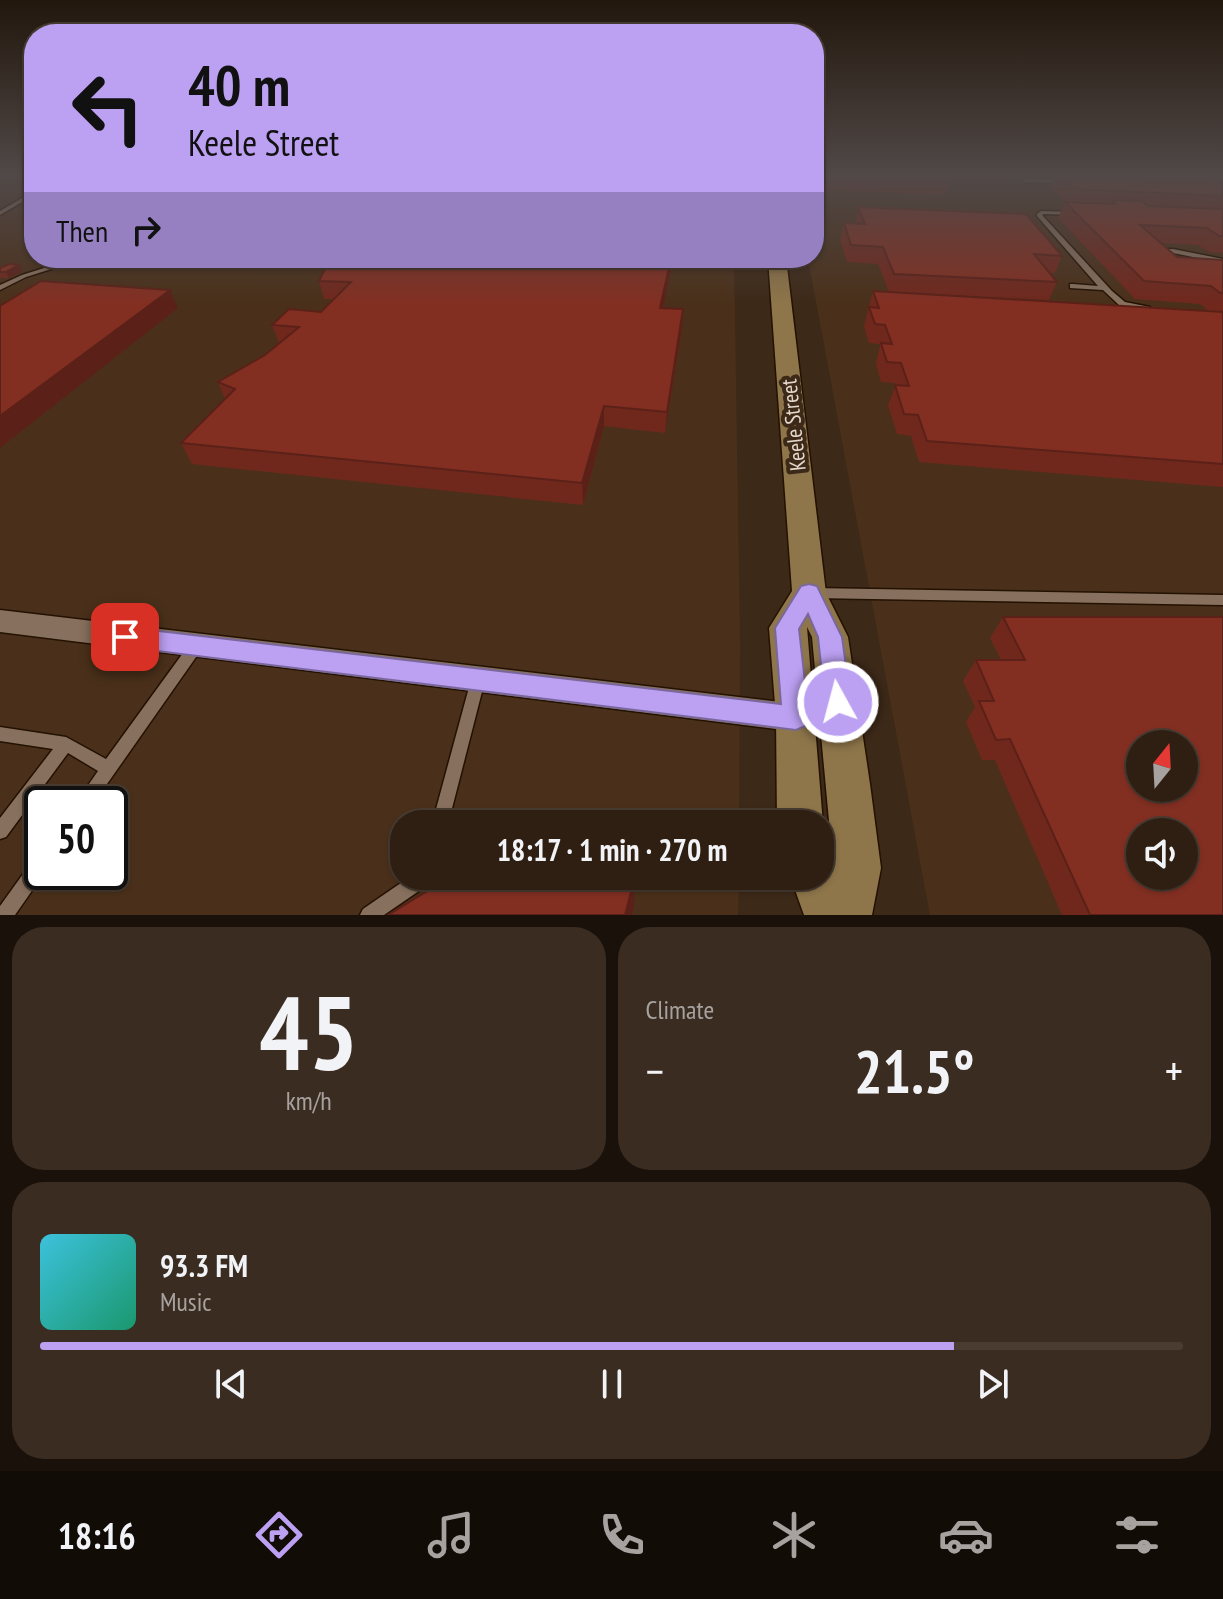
<!DOCTYPE html>
<html lang="en">
<head>
<meta charset="utf-8">
<style>
	body { margin:0; font-family:"PT Sans Narrow",sans-serif; background:#3a2c20; color:#f1f3f6; height:100vh; display:flex; flex-direction:column; font-size:30px; white-space:nowrap }
	* { box-sizing:border-box; margin:0 }
	p { font-size:26px; color:#a7a29f }
	.icon { flex:none; width:44px; height:44px; fill:none; stroke:currentColor; stroke-width:2; stroke-linecap:round; stroke-linejoin:round }
	.map { position:relative; height:915px; overflow:hidden }
	.side { display:flex; flex-direction:column; gap:12px; padding:12px; background:#19110a; flex:1 }
	.side>* { flex:none }
	.guide { position:absolute; left:24px; top:24px; width:800px; height:244px; border-radius:32px; box-shadow:0 2px 6px #0004,0 0 0 2px #493d32; background:#bca0f2; color:#111; overflow:hidden }
	.needle { width:52px; rotate:18deg }
	.controls { position:absolute; left:1126px; top:730px; display:grid; gap:16px }
	.controls a { display:grid; place-items:center; width:72px; height:72px; border-radius:50%; background:#2e1f12; box-shadow:0 2px 6px #0004,0 0 0 2px #493d32; font-size:40px }
	.speed { position:absolute; left:24px; top:786px; display:flex; gap:16px; font-size:40px; font-weight:700; text-align:center }
	.speed>* { display:grid; place-content:center; width:104px; height:104px; border-radius:50%; background:#2e1f12; box-shadow:0 2px 6px #0004,0 0 0 2px #493d32; line-height:1 }
	.speed .limit { border:4px solid #111; border-radius:12px; background:#fff; color:#111 }
	.pin { position:absolute; display:grid; place-items:center; width:68px; height:68px; color:#fff; margin:-34px; border-radius:16px; box-shadow:0 4px 12px #0006 }
	.me { position:absolute; width:88px; margin:-44px; rotate:353deg; stroke-linejoin:round; filter:drop-shadow(0 0 6px #0008) }
	.turn { display:flex; align-items:center; gap:28px; height:168px; padding:0 32px; font-size:36px }
	.turn .icon { width:104px; height:104px; stroke-width:2.5 }
	.turn b { display:block; font-size:56px; line-height:68px }
	.then { display:flex; align-items:center; height:76px; padding:0 32px; background:#0003; gap:16px; font-size:30px }
	.big { font-size:60px; font-weight:700; line-height:1.1 }
	.side .tile { flex:1; display:flex; flex-direction:column; justify-content:center; gap:12px; min-width:0; padding:0 28px; border-radius:32px; background:#3a2c20 }
	.side .dial { align-items:center; gap:0 }
	.dial b { font-size:104px; line-height:1 }
	.song { display:flex; align-items:center; gap:24px }
	.cover { width:96px; height:96px; border-radius:12px; background:linear-gradient(135deg,hsl(190 70% 55%),hsl(160 70% 35%)) }
	.played { height:8px; border-radius:4px; background:linear-gradient(90deg,#bca0f2 80%,#493d32 80%) }
	.keys { display:flex; justify-content:space-around; direction:ltr }
	.heat { display:flex; justify-content:space-between; align-items:center; font-size:44px; direction:ltr }
	.side .tiles { flex:1; display:grid; gap:12px; grid-template-columns:1fr 1fr }
	.tile:last-child { grid-column:span 2 }
	.trip { position:absolute; left:390px; top:810px; width:444px; height:80px; border-radius:32px; background:#2e1f12; box-shadow:0 2px 6px #0004,0 0 0 2px #493d32; font-weight:700; line-height:80px; text-align:center }
	.dock { display:flex; height:128px; justify-content:space-around; align-items:center; background:#120c07; color:#a7a29f }
	.dock .icon { width:56px; height:56px }
	.dock .active { color:#bca0f2 }
	.dock b { font-size:36px; color:#f1f3f6 }
	.map>svg:first-child { display:block }
	.built { fill:#4a301a; fill-rule:evenodd }
	.lines { fill:none; stroke-linecap:round; stroke-linejoin:round }
	.service-casing { stroke:#231102; stroke-width:3 }
	.minor-casing { stroke:#231102; stroke-width:3 }
	.secondary-casing { stroke:#231102; stroke-width:3 }
	.service { fill:#87705d; fill-rule:evenodd }
	.minor { fill:#87705d; fill-rule:evenodd }
	.secondary { fill:#8e754a; fill-rule:evenodd }
	.wall { fill:#70281d }
	.shaded-wall { fill:#5b2118 }
	.building { fill:#822f22; stroke:#5b2118; stroke-width:2; fill-rule:evenodd }
	.route { fill:#bca0f2; stroke:#7a689d; stroke-width:2 }
	.labels { text-anchor:middle; stroke-width:8; stroke-linejoin:round; paint-order:stroke }
	.street-label { font-size:22px; fill:#e4d7cc; stroke:#3d2918 }
</style>
</head>
<body>
<div class="map">
<svg width="1223" height="915" viewBox="0 0 1223 915">
	<rect width="100%" height="100%" fill="#3d2918"/>
	<path class="built" d="M0,175h34v83h700l6,384 -1,182h-335v52h335l-1,39h-738zM42,804h68v68h-68z
		M814,175h409v740h-293l-122,-657h6zM1140,744h44v44h-44zM1140,832h44v44h-44z"/>
	<g class="lines">
		<defs>
			<path id="service" d="M0,175h5l-5,3z
				M1023,179h44l3,2 -3,2 -42,-1 -3,-2z
				M34,191v4l-34,20v-4z
				M1041,211l34,1 1,1 -3,2 -29,-1 -2,1 70,76 13,11 25,5v4l-30,-5 -17,-16 -33,-2v-4h3l25,2 -61,-70v-2z
				M1155,249h18l50,10v4l-50,-10 -20,-1 -1,-1z
				M76,258h10l-60,19 -26,13v-5l22,-10z
				M813,588l410,7v10l-410,-7 -4,-2 -2,-3 2,-3z
				M196,640l5,2 2,4 -2,4 -108,154h-18l23,-33 -30,-18 -62,84 -6,2v-21l53,-69 -53,-8v-14l66,10 40,22 85,-117z
				M478,674l5,2 2,4 -37,144h-16l39,-144 2,-4z
				M42,854v18h3l-30,43h-15v-9l36,-50z
				M411,876h24l-3,6 -48,33h-24l3,-6z"/>
			<path id="minor" d="M1216,175h7v4z
				M0,610l840,99 10,4 5,10 -5,10 -10,4 -840,-105z"/>
			<path id="secondary" d="M768,258h18l40,335 22,44 22,147 11,84 -9,47h-68l-14,-39h30v-21l11,4 2,5 -21,-227 -5,-10 16,197 -3,7v-7h-43l-1,-107 -7,-89 23,-37z"/>
		</defs>
		<use href="#service" class="service-casing"/>
		<use href="#minor" class="minor-casing"/>
		<use href="#secondary" class="secondary-casing"/>
		<use href="#service" class="service"/>
		<use href="#minor" class="minor"/>
		<use href="#secondary" class="secondary"/>
	</g>
	<path class="wall" d="M823,175h123l4,5 -4,15 -118,-5z
		M1056,175h156l11,7v71l-14,-1 -11,-7 -38,-2 17,14 46,3v52l-14,-1 -9,-7 -65,-5 -77,-81 7,-16h1l-15,-15z
		M858,207l204,49 -7,17h-6l8,9 -8,18 -160,-8 -11,-28 -31,-2 -7,-22 4,-17 11,1z
		M673,261l-10,47 19,20 -17,105 -61,-7 -21,79 -391,-41 -11,-21 44,-44 -7,-17 47,-27 14,-12 -7,-18 49,-13 13,-13h-10l-5,-18z
		M0,268l22,3 -13,7h-9z
		M873,291l350,21v175l-304,-25 -8,-26 -14,-2 -9,-29 8,-20 -1,-2 -14,-1 -5,-19 4,-17v-2l-11,-1 -5,-17z
		M1003,617l220,298h-161l-67,-155h-13l-16,-38 9,-15 -12,-26 13,-21h25l-11,-22z"/>
	<path class="shaded-wall" d="M671,258h2v3l-14,66 1,-19z
		M19,265l3,6 -13,7 -3,-6z
		M170,290l8,18 -178,140v-32z
		M683,309l-1,19 -17,105 2,-21z
		M604,406v20l-21,79 -1,-22z
		M635,876l-1,30 -2,9h-7z"/>
	<path class="building" d="M831,175h115l4,5z
		M1060,175l81,1 -2,-1h73l11,7v14l-148,-7z
		M1111,200l31,1 6,5 75,3v27h-4l-12,-8 -67,-3 37,32 46,3v33h-3l-9,-7 -67,-5 -79,-79 50,2z
		M858,207l168,7 36,42 -28,-2 23,28 -163,-8 -11,-27 -32,-2 -7,-22 21,1z
		M330,258h341l-11,50 23,1 -16,103 -63,-6 -22,77 -401,-40 54,-54 -17,-7 47,-27 34,-28 -27,-2 17,-16 32,3 30,-30 -32,-1z
		M9,264l10,1 -13,7h-6v-4z
		M41,281l129,9 -170,126v-110z
		M873,291l350,21v152l-296,-23 -9,-26 -14,-1 -9,-29 14,1 -8,-23 -14,-1 -6,-19 11,1 -7,-19 -10,-1 -6,-17 10,1z
		M1003,617h220v298h-133l-80,-176 -14,1 -17,-39h15l-18,-41h49zM1140,744h44v44h-44zM1140,832h44v44h-44z
		M452,876h183l-10,39h-237z"/>
	<linearGradient id="sky" x2="0" y2="1"><stop stop-color="#22170d"/><stop offset="0.58" stop-color="#514948"/><stop offset="1" stop-color="#514948" stop-opacity="0"/></linearGradient>
	<rect width="1223" height="303" fill="url(#sky)"/>
	<path class="route" d="M809,584l8,2 25,51 9,65 -4,8 -9,4 -9,-4 -4,-8 -7,-65 -10,-23 -9,15 10,88 -4,9 -9,4 -671,-83 -8,-3 -4,-7 4,-7 8,-3 656,77 -6,-76 26,-42z"/>
	<g class="labels">
		<g class="street-label">
			<text transform="translate(793 425) rotate(-96)" y="8">Keele Street</text>
		</g>
	</g>
</svg>
<div class="controls">
<a><svg class="needle" viewBox="-14 -14 28 28"><path d="M0-13l5 13h-10z" fill="#e53935"/><path d="M0 13l5-13h-10z" fill="#a7a29f"/></svg></a>
<a><svg class="icon" aria-label="sound" viewBox="0 0 24 24"><path d="M4 9h4l5-4v14l-5-4H4zM17 9q2 3 0 6"/></svg></a>
</div>
<div class="speed"><div class="limit">50</div></div>
<div class="pin" style="left:125px;top:637px;background:#d93025"><svg class="icon" aria-label="arrive" viewBox="0 0 24 24"><path d="M6 21V4h12l-3 4 3 4H6"/></svg></div>
<svg class="me" style="left:838px;top:702px" viewBox="-20 -20 40 40"><circle r="17" fill="#bca0f2" stroke="#fff" stroke-width="3"/><path d="M0-11L8 9 0 5-8 9z" fill="#fff"/></svg>
<div class="trip">18:17 · 1 min · 270 m</div>
<div class="guide">
<div class="turn"><svg class="icon" aria-label="left" viewBox="0 0 24 24"><path d="M17 20v-9H6M10 6l-5 5 5 5"/></svg><div><b>40 m</b>Keele Street</div></div>
<div class="then">Then<svg class="icon" aria-label="right" viewBox="0 0 24 24"><path d="M7 20v-9h11M14 6l5 5-5 5"/></svg></div>
</div>
</div>
<section class="side">
<div class="tiles">
<div class="tile dial"><b>45</b><p>km/h</p></div>
<div class="tile"><p>Climate</p>
<div class="heat"><a>−</a><b class="big">21.5°</b><a>+</a></div>
</div>
<div class="tile">
<div class="song"><i class="cover"></i><div><b>93.3 FM</b><p>Music</p></div></div>
<div class="played"></div>
<div class="keys"><svg class="icon" aria-label="previous" viewBox="0 0 24 24"><path d="M18 5L8 12l10 7zM5 5v14"/></svg><svg class="icon" aria-label="pause" viewBox="0 0 24 24"><path d="M8 5v14M16 5v14"/></svg><svg class="icon" aria-label="next" viewBox="0 0 24 24"><path d="M6 5l10 7-10 7zM19 5v14"/></svg></div>
</div>
</div>
</section>
<nav class="dock">
<b>18:16</b>
<svg class="icon active" aria-label="directions" viewBox="0 0 24 24"><path d="M12 3l9 9-9 9-9-9zM9 14v-3h6M13 9l2 2-2 2"/></svg>
<svg class="icon" aria-label="music" viewBox="0 0 24 24"><path d="M9 18V5l10-2v13"/><circle cx="6" cy="18" r="3"/><circle cx="16" cy="16" r="3"/></svg>
<svg class="icon" aria-label="phone" viewBox="0 0 24 24"><path d="M5 4h4l2 5-3 2q2 4 5 5l2-3 5 2v4C11 20 4 13 5 4z"/></svg>
<svg class="icon" aria-label="climate" viewBox="0 0 24 24"><path d="M12 3v18M4 7l16 10M4 17L20 7"/></svg>
<svg class="icon" aria-label="car" viewBox="0 0 24 24"><path d="M5 17H2v-5l4-1 3-4h7l3 4 3 1v5h-3M9 17h6M6 11h13"/><circle cx="7" cy="17" r="2"/><circle cx="17" cy="17" r="2"/></svg>
<svg class="icon" aria-label="filters" viewBox="0 0 24 24"><path d="M4 7h16M4 17h16"/><circle cx="9" cy="7" r="2"/><circle cx="15" cy="17" r="2"/></svg>
</nav>
</body>
</html>
